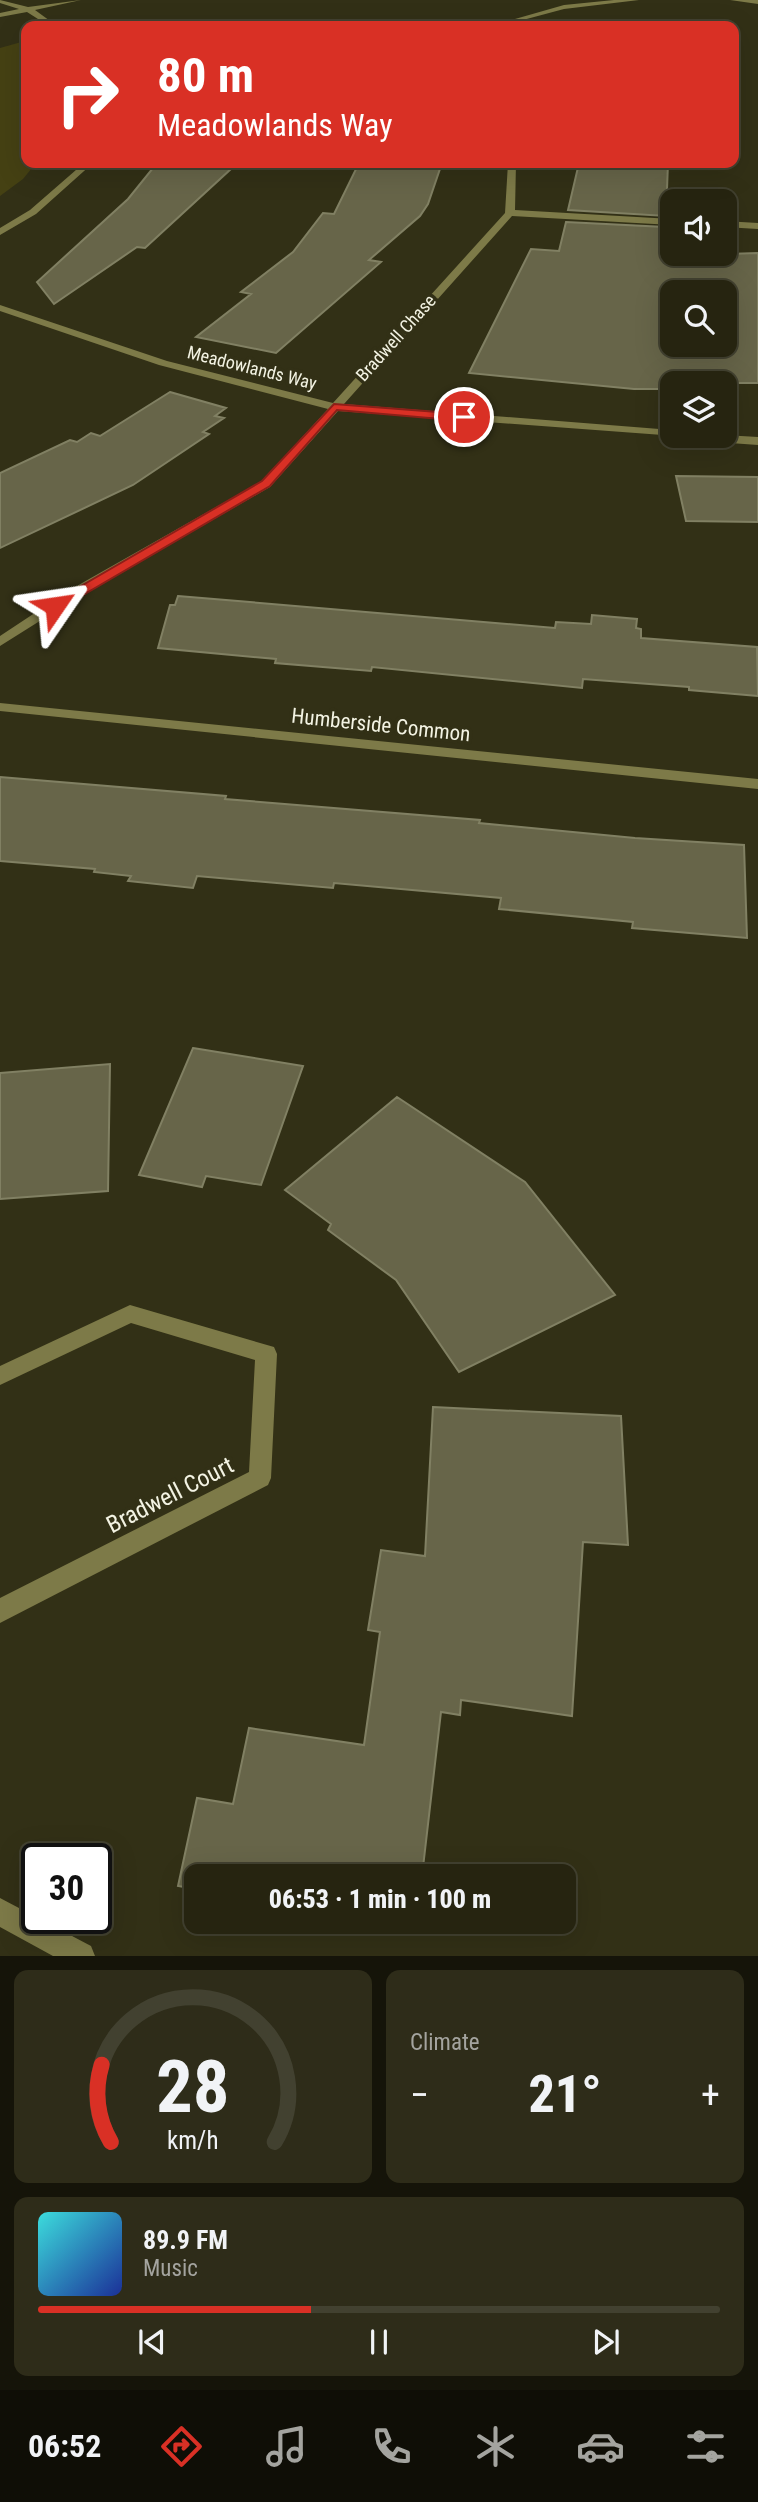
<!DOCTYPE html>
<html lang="en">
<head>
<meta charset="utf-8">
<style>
	body { margin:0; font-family:"Roboto Condensed",sans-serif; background:#2e2c19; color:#f1f3f6; height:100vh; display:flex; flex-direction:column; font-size:26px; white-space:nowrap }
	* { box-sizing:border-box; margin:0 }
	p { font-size:23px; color:#a4a49f }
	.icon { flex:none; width:38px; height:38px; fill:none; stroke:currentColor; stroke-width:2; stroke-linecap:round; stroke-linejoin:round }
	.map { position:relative; height:1956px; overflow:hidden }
	.details { display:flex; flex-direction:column; gap:14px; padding:14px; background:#151409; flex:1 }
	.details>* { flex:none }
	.top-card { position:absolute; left:21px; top:21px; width:718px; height:147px; border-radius:14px; box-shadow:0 7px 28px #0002,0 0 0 2px #424130; background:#d93025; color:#fff; overflow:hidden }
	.tools { position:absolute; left:660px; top:189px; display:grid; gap:14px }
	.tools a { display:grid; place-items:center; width:77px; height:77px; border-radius:14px; background:#262410; box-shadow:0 7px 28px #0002,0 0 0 2px #424130; font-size:35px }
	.speed { position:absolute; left:21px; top:1843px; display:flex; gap:14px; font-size:35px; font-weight:700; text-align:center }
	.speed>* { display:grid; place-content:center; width:91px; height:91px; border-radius:50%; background:#262410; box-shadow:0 7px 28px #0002,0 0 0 2px #424130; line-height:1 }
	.speed .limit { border:4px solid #111; border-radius:10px; background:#fff; color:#111 }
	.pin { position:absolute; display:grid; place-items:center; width:60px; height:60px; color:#fff; margin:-30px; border:4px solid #fff; border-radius:50%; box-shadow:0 2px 7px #0007 }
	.me { position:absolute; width:77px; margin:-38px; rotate:58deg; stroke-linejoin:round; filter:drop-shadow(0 0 5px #0008) }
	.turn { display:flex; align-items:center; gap:24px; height:147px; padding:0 21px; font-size:32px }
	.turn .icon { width:91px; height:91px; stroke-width:2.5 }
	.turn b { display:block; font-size:49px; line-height:60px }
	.big { font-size:52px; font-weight:800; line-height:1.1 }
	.details .card { flex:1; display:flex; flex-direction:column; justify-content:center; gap:10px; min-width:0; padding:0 24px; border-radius:14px; background:#2e2c19 }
	.details .dial { align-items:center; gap:0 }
	.dial svg { height:182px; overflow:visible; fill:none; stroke:#424130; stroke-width:7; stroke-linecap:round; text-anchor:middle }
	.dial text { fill:#f1f3f6; stroke:none }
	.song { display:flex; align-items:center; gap:21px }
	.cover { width:84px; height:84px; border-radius:10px; background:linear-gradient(135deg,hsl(180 70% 55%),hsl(230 70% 35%)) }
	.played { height:7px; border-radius:4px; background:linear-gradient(90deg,#d93025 40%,#424130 40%) }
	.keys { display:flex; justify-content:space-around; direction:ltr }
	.heat { display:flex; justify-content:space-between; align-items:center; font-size:38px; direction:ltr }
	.details .tiles { flex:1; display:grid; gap:14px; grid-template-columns:1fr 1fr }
	.card:last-child { grid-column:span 2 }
	.trip { position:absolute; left:184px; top:1864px; width:392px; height:70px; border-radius:14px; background:#262410; box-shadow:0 7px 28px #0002,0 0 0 2px #424130; font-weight:800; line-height:70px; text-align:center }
	.dock { display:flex; height:112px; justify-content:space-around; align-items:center; background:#0f0e06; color:#a4a49f }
	.dock .icon { width:49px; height:49px }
	.dock .active { color:#d93025 }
	.dock b { font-size:32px; color:#f1f3f6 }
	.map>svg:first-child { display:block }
	.green { fill:#454113 }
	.building { fill:#676549; stroke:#818063; stroke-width:2; fill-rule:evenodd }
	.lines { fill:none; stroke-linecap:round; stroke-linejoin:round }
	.minor { fill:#7d7a48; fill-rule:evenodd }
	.route { fill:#d93025; stroke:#8d1f18; stroke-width:2 }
	.labels { text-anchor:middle; stroke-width:7; stroke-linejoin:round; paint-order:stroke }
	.far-street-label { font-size:18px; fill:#f3f3e3; stroke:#323016 }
	.street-label { font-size:21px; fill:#f3f3e3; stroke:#323016 }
	.near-street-label { font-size:24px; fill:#f3f3e3; stroke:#323016 }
</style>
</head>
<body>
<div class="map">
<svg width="758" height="1956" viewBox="0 0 758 1956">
	<rect width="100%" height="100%" fill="#323016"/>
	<path class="green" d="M25,41l1,122h10l-13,16 -23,17v-148z"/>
	<path class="building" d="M157,163l75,5 -87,80 -8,-1 -83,57 -17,-22 91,-83z
		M359,163h83l-14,41 -8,12 -51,44 12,2 -105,91 -80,-16 55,-43 -10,-2 52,-40 30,-39 11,1z
		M579,163h89l-2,53 -98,-6z
		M566,222l99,5 -1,29 94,-3v130h-86v6h-38l-165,-16 62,-124 28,2zM672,292h52v53h-52z
		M170,392l56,16 -11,8 9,2 -21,14 6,2 -76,51 -133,63v-75l70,-33 7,2 14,-9 9,3z
		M676,476l82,1v45l-72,-1z
		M178,596l377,32 1,-6 35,2 1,-9 45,4 -1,9 5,1v9l116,9 1,49 -69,-6v-3l-106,-8 -1,9 -210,-21 -1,4 -96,-8 1,-4 -118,-11 12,-43h5z
		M0,777l226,19 -1,3 255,21 -1,3 156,15 109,7 3,93 -115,-10 1,-6 -134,-13 2,-11 -167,-15 -1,5 -136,-12 -4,12 -65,-7 3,-5 -37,-4 1,-3 -95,-8z
		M193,1048l110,18 -42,119 -55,-9 -4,11 -63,-12z
		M110,1064l-2,127 -108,8v-126z
		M397,1097l128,85 90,113 -156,77 -63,-92 -68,-50 3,-6 -46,-34z
		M433,1407l188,9 7,129 -45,-3 -11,174 -111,-16 -1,15 -19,-3 -19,164h-226v13l-18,-3 19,-88 36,6 16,-76 115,17 16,-113 -12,-2 13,-80 44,6z"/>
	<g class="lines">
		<path class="minor" d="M0,0l28,7 53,-7 -46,10 22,16h-8l-22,-14 -27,5v-4l19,-4 -19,-6z
			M614,0h25l-75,9 -63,17h-11l74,-21z
			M730,0h28v4z
			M84,163h9l-57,51 -36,21v-7l30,-18z
			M508,163h8l-1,47 157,9v6l-160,-9 -168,188 328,26v6h4l-338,-25 -68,76 -192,110 -78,49v-10l68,-45 194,-110 66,-72 -169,-44 -159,-54v-6l167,56 166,42 172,-190z
			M724,221l34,2v6l-34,-2z
			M724,435l34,2v8l-70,-5 -6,-4z
			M0,703l758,76v10l-758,-78z
			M130,1305l144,42 3,7 -6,124 -3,7 -268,138v-25l249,-126 6,-112 -124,-37 -131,62v-19z
			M0,1898l91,48 4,10h-42l-53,-29z"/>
	</g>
	<path class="route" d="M334,404l130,10 5,3 -5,4 -127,-11 -67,76 -211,123h-9v-5l212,-123z"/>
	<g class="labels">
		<g class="far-street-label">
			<text transform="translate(396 338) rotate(-48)" y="6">Bradwell Chase</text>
			<text transform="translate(252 368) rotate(14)" y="6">Meadowlands Way</text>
		</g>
		<g class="street-label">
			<text transform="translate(381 725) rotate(6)" y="7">Humberside Common</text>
		</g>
		<g class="near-street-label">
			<text transform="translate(170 1495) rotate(-27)" y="8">Bradwell Court</text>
		</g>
	</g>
</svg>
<div class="tools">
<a><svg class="icon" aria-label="sound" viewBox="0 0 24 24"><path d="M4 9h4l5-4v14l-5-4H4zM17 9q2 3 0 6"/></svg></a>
<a><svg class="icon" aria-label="search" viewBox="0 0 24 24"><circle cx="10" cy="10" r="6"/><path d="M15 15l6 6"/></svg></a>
<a><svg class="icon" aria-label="layers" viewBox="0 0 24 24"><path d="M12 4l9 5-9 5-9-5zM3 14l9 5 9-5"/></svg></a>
</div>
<div class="speed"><div class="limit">30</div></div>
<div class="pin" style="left:464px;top:417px;background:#d93025"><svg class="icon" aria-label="arrive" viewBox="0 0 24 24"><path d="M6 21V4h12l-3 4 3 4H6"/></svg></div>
<svg class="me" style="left:55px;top:606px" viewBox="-20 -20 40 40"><path d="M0-17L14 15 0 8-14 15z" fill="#d93025" stroke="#fff" stroke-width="4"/></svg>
<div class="trip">06:53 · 1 min · 100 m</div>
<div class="top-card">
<div class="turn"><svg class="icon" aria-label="right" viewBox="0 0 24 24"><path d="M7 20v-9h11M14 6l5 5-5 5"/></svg><div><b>80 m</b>Meadowlands Way</div></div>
</div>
</div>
<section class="details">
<div class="tiles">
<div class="card dial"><svg viewBox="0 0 100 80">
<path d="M14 69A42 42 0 1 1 86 69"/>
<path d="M14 69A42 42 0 0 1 10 35" stroke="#d93025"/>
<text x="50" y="56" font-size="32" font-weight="700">28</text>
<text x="50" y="72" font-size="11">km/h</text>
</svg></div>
<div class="card"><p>Climate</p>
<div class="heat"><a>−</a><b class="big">21°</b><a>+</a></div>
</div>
<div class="card">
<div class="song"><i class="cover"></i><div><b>89.9 FM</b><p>Music</p></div></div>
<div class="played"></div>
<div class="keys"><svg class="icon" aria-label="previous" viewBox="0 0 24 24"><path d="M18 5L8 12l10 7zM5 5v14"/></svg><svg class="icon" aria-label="pause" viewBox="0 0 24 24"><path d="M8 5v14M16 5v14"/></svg><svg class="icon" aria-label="next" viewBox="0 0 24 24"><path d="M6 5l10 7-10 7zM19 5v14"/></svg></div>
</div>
</div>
</section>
<nav class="dock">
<b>06:52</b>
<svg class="icon active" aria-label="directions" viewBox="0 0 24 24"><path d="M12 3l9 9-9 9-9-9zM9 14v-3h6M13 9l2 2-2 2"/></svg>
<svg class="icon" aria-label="music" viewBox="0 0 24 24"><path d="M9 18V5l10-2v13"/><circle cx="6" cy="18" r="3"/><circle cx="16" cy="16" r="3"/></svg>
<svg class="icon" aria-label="phone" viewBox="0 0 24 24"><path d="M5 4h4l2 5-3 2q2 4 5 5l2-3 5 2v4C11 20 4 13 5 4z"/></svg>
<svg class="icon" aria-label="climate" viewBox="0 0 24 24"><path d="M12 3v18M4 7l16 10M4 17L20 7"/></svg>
<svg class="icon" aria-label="car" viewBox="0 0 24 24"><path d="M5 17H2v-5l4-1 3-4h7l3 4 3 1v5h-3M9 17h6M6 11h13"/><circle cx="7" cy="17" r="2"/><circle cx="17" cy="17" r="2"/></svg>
<svg class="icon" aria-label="filters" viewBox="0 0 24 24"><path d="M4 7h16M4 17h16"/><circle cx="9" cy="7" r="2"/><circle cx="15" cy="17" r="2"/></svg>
</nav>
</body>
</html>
